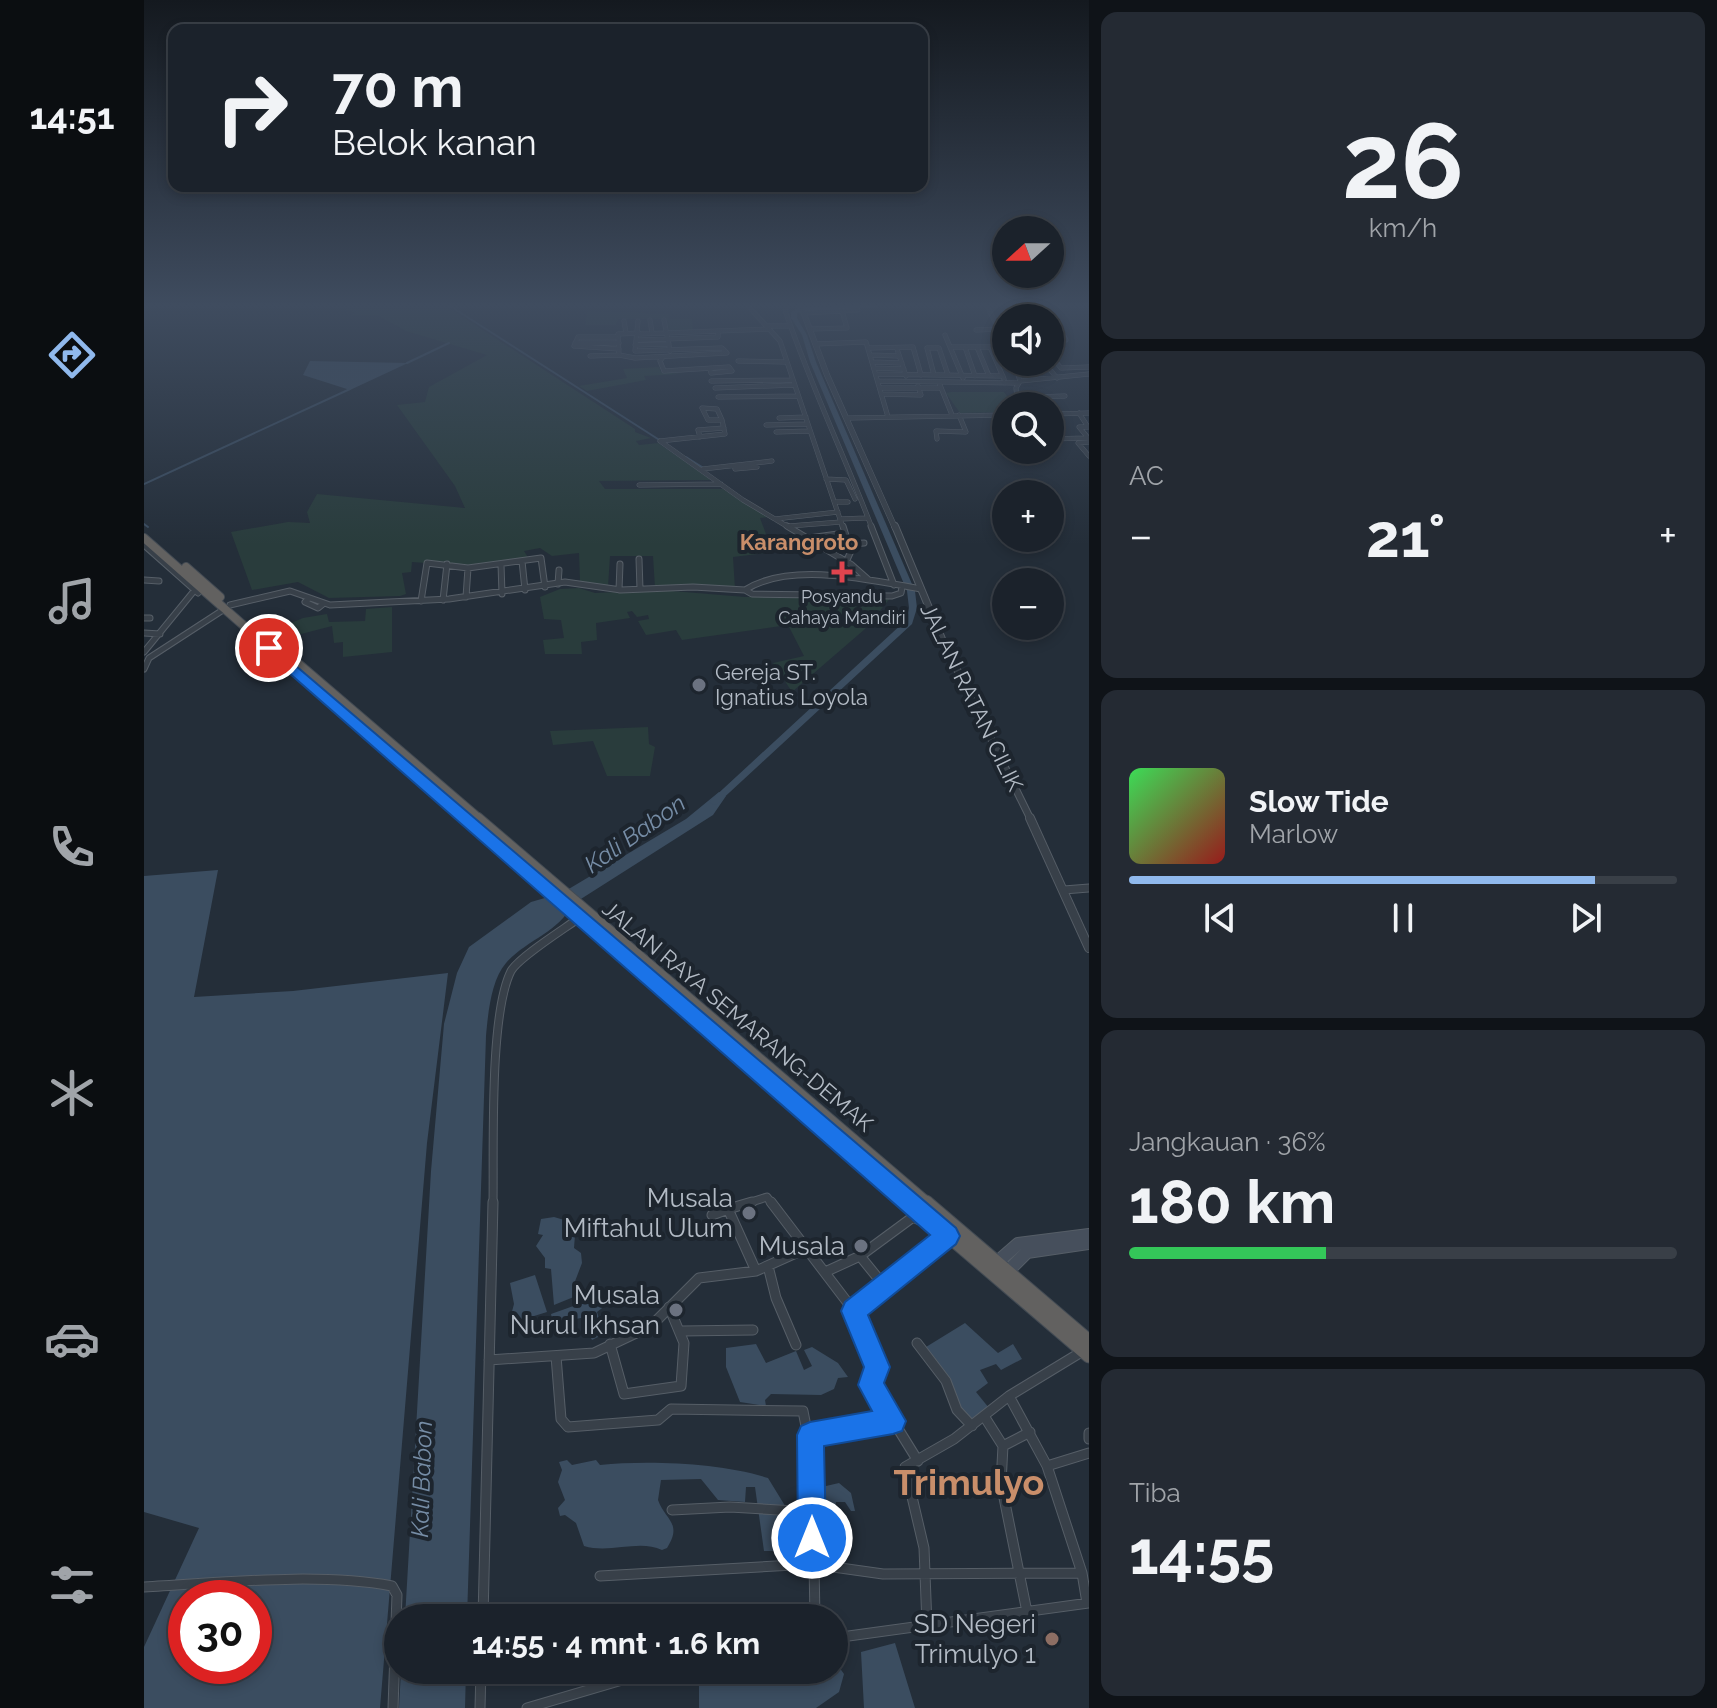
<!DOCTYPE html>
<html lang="id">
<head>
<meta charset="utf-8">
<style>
	body { margin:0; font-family:Raleway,sans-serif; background:#242a33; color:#f1f3f6; height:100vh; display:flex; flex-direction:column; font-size:30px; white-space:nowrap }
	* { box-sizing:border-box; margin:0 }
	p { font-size:26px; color:#a0a4a9 }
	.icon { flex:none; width:44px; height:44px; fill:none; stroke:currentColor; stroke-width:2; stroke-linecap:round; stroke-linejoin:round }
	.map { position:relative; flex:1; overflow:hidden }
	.details { display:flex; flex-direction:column; gap:12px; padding:12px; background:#0f1318; width:628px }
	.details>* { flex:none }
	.guide { position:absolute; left:24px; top:24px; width:760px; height:168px; border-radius:16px; box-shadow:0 4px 12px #0003,0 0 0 2px #393f47; background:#1b222b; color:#f1f3f6; overflow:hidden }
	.needle { width:52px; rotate:249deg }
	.tools { position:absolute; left:848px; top:216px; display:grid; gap:16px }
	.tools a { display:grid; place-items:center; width:72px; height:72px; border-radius:50%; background:#1b222b; box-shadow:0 4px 12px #0003,0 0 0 2px #393f47; font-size:40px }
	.speed { position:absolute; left:24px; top:1580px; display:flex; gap:16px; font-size:40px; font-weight:700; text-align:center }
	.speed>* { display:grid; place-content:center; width:104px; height:104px; border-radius:50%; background:#1b222b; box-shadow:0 4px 12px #0003,0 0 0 2px #393f47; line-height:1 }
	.speed .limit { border:12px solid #d22; background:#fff; color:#111 }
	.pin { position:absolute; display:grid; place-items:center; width:68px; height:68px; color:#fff; margin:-34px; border:4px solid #fff; border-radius:50%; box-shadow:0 2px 8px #0007 }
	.me { position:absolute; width:88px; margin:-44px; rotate:0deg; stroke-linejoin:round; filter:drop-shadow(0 0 6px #0008) }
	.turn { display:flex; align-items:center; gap:28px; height:168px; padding:0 32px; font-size:36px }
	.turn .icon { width:104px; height:104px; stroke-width:2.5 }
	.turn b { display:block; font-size:56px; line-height:68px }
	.big { font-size:60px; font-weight:700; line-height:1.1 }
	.details .card { flex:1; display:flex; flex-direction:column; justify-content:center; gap:12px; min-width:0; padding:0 28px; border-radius:16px; background:#242a33 }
	.details .dial { align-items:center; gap:0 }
	.dial b { font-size:104px; line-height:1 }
	.song { display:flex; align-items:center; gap:24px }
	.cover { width:96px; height:96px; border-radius:12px; background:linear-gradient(135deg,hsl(130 70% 55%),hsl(0 70% 35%)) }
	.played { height:8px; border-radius:4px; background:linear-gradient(90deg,#90b9ed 85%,#393f47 85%) }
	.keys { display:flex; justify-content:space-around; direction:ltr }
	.heat { display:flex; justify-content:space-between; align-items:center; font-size:44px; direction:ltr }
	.charge { height:12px; border-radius:6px; background:linear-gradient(90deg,#34c759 36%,#393f47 0) }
	.trip { position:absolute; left:240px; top:1604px; width:464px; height:80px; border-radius:40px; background:#1b222b; box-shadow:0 4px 12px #0003,0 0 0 2px #393f47; font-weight:700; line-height:80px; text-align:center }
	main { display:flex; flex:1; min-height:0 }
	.dock { display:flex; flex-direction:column; width:144px; justify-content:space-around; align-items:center; background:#0b0e11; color:#a0a4a9 }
	.dock .icon { width:56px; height:56px }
	.dock .on { color:#90b9ed }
	.dock b { font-size:36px; color:#f1f3f6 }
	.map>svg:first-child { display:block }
	.green { fill:#293c3c }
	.water { fill:#3b4d60; fill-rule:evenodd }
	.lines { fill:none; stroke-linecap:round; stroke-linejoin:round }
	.stream { stroke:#3b4d60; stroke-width:2 }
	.river { fill:#3b4d60; fill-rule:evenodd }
	.minor-far3-casing { stroke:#565e67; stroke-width:5 }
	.minor-far2-casing { stroke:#565e67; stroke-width:7 }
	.minor-far1-casing { stroke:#565e67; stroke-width:9 }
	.minor-casing { stroke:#565e67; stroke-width:11 }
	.tertiary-far2-casing { stroke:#565e67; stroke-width:6 }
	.tertiary-far1-casing { stroke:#565e67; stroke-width:8 }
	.tertiary-casing { stroke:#565e67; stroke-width:10 }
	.secondary-casing { stroke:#565e67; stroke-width:14 }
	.trunk-far2-casing { stroke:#434b54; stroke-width:10 }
	.trunk-far1-casing { stroke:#434b54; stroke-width:12 }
	.trunk-casing { stroke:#434b54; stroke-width:15 }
	.minor-far3 { stroke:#384049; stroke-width:4 }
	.minor-far2 { stroke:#384049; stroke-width:5 }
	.minor-far1 { stroke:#384049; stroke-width:7 }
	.minor { stroke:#384049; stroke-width:9 }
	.tertiary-far2 { stroke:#384049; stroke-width:5 }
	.tertiary-far1 { stroke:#384049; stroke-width:6 }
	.tertiary { stroke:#384049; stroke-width:8 }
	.secondary { stroke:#464f5c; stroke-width:12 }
	.trunk-far2 { stroke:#626160; stroke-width:8 }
	.trunk-far1 { stroke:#626160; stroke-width:10 }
	.trunk { stroke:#626160; stroke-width:13 }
	.route { fill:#1a73e8; stroke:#114b97; stroke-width:2 }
	.health-dot { fill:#e0444e; stroke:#1d252e; stroke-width:3 }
	.worship-dot { fill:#6b7280; stroke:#1d252e; stroke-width:3 }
	.education-dot { fill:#8d6e63; stroke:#1d252e; stroke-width:3 }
	.labels { text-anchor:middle; stroke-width:8; stroke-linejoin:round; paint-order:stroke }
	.far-poi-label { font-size:18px; fill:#b3bbc5; stroke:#1d252e }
	.far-quarter-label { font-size:22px; font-weight:bold; fill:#c98e6a; stroke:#1d252e }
	.poi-label { font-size:22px; fill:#b3bbc5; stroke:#1d252e; text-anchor:start }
	.street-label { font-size:22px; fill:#b3bbc5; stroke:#1d252e }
	.water-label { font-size:24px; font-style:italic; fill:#768da6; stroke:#1d252e }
	.near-poi-label { font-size:26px; fill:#b3bbc5; stroke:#1d252e; text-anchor:end }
	.near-district-label { font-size:36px; font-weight:bold; fill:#c98e6a; stroke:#1d252e }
</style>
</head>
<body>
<main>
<nav class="dock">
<b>14:51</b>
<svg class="icon on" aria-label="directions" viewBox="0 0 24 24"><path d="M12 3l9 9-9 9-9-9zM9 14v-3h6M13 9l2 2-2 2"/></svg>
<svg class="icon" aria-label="music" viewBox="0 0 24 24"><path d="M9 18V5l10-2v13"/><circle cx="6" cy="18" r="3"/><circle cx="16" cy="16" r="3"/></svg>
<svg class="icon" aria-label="phone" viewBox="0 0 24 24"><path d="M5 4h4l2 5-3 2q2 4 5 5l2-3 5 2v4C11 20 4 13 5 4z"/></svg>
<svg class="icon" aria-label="climate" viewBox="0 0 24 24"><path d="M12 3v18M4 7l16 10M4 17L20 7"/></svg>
<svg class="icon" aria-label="car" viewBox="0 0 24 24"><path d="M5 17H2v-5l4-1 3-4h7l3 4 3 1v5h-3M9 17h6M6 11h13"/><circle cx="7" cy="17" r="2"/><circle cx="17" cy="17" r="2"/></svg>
<svg class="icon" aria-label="filters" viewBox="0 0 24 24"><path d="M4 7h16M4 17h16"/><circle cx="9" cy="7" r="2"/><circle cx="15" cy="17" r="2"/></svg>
</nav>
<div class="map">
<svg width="945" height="1708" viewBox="0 0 945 1708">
	<rect width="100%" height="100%" fill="#242e39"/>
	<path class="green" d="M190,306h112l189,123v3l16,6 -15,3 3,4 19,-2 55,37 -114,1 6,8h118l46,28 -9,1 6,16 -8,1 9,18 -34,4 2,32 -80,-1 -2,-32h-43l-2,31 -28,-6 -1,-28 -27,3 -12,-8 -16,3 5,8 -63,7 -54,-4 -1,10 -9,1 4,21 -6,2 -71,2 -31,-16 -46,8 -21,-58 57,-10 22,1 -3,-11 10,-18 148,14 -10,-22 -58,-81 28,-3 4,-15 58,-32 -81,-24 -27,-15 -29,-1 6,-2z
		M444,311l81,3v5h23l1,12 -24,1 -2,-13h-49l-2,6h-31z
		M515,367l2,5 20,2 -37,2 2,4 -59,11 -8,-5 48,-8 -4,-9z
		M807,392h53l8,11 -6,3v6l-46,1 -14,-20z
		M435,588l16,5 65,-3 85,7h146l-26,32 -73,63 -19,-29 31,-7 -16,-31 -106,15 -6,-10 -30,5 -8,-14 11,-2 -1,-4 -11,2 -5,-6 -5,1 3,6 -34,5 1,17 -16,2 1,12h-37l-2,-14 21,-2 -3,-18 -17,-1 -4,-22 20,-8z
		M248,607v45l-49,5v-15l-9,1 -2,-17 -50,13 -10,-8 31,-13 24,-4 2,8 36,-1 1,-12z
		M504,727l1,17 6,3 -5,29h-43l-14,-35 -40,4 -3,-14z"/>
	<path class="water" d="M166,361l98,2 -58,27 -47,-15z
		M575,792l7,4 -13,19 -140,89c-15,29 -47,36 -67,59 -15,17 -18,51 -20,73l-19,582h-62l26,-447 13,-147 13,-51 12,-26 62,-45 31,-9 124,-74z
		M74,870l-24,127 99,-6 155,-18 -21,170 -47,565h-236v-61l55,-119 -55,-16v-636zM42,1598h68v68h-68z
		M410,1217l17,5 4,13 -1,13 7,5 1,10 -8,21 7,10 -27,11 -3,-36 -6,-1v-10l-9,-12 7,-11 -5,-1 3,-15z
		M391,1275l12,37 -29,9 -8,-2 4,-15 -4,-21z
		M463,1294l4,7 -14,11 7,22 -12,6 -11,-22 -28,5 -2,-9z
		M821,1323l33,30 15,-9 9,15 -21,11 -5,-6 -16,6 8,13 -12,9 13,16 -17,12 -7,-4 -39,-69z
		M612,1344l10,19 30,-12 8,19 8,-4 -8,-16 8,-3 26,16 10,14 -10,1 -4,11 -13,6 -50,-1 -6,6 1,6 -26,-4 -14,-35v-19z
		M423,1460l5,5 24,-5 4,5c48,-5 122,-2 168,13l19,31 3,42h-26l-9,-64h-9l-1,15 -27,-2 -17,-21 -40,1 -3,20c7,20 25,23 9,48l-5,2c-23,-11 -52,4 -78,-4l-8,-23 -11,-8 -5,1 -2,-8 7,-8 -7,-18 4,-12 -3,-8z
		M670,1481l12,5 13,-3 12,10 4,18h-4l-6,-9h-9l-2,17 -21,-2z
		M751,1643l20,65h-51l-3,-56z
		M690,1660l10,14 -5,18 -23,16h-117v-31l12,-2 1,-5h122z
		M257,1670h65l-1,38h-66z"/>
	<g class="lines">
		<path class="stream" d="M306,306l211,135
			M263,363l42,-20
			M542,457l16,10 -3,1
			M0,484l206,-95
			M0,524l4,3"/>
		<path class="river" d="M695,306h38l-3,2 -73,3 -4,2v5l10,17 9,27 99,229 2,17 -5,16 -195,180 -3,1 -5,-3 2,-2 194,-179 4,-13 -2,-17 -97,-229 -8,-27 -11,-17v-6l9,-5z"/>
		<defs>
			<path id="minor-far3" d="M604,306l32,35 63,187
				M645,306l-4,4c25,74 59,145 87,218
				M843,306l19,38
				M870,309l8,9
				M660,313l54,-3
				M506,320l2,13
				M520,320l6,31
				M480,321l2,12
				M623,326h23
				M666,329l37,-1 -5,-17
				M832,330l24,-1
				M495,334l130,-5
				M801,335l18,43
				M906,335l3,5h13l-8,-14
				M474,337h-40l-4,9 45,3
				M495,340l79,-3v-6
				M431,343h44
				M671,344l51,-2 22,75
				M491,345l34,-1
				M807,347h55
				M821,347l10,29
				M833,347l12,29
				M846,347l14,32
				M725,348l44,-1 8,28
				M753,349l9,27
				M475,355l16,3 92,-5 -5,-5 -87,3 3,-30
				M727,355l28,1
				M906,355l11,13 28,-1
				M446,356l29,-1 -1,-21 21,-1
				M519,357l-3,4 4,10 65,-4 3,4 -21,2 -1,-4
				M594,361l47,1
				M729,362l29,1
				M870,362l6,19 -4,7 2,18
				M902,365l11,13
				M730,368l30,1
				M732,374l127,2
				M790,375l-7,-27h12l9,27
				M567,381l80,-1
				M734,381l140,2
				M876,381l69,-7
				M796,385l12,30
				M571,388l78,-3
				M736,388h61
				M737,394l40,1 -3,-9
				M574,397l80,-1
				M892,406l-1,-9 30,-1
				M558,408l15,1 5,11h-14z
				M935,413l9,14h-9l10,12
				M906,414l39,-1
				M635,418l27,-1
				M705,418l157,-3
				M622,425l42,-1
				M632,432l34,-1
				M556,437l-2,-7 26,-2
				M793,439l-1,-8 30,1 -7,-17
				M906,439l36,-1
				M516,441l83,59 47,28
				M516,441l65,-7 -3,-14
				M945,442l-11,1 11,13
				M892,450l4,6
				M559,469l69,-8
				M591,469l22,-2
				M682,479l20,1 9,19
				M495,485l82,-1
				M691,502h13
				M631,519l63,-7
				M696,519l26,-1
				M645,526l52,-4"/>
			<path id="minor-far2" d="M643,526l65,39 17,15
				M699,526l8,25 -5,11
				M727,526l23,59
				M665,538l36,-5
				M0,545l54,48
				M676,546l44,-3
				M495,559l1,30
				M378,561l3,29
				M357,564l1,30
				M0,580l15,1
				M414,584l1,-14
				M475,590l1,-26
				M601,590c45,-29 125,-10 176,-1
				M322,597l2,-29
				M165,598l-4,4 13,6 5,-4
				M299,600l4,-36
				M277,601l6,-38 41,5 73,-10 4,29
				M86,605l60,-14 40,14 119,-6 116,-17 56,8 72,-3 52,3 7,4 140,2 9,-3 1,-6
				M0,618h6
				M0,633l16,1
				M0,652l54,-66
				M0,669l5,-11 77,-50"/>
			<path id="minor-far1" d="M920,890l25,-2
				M349,1204c1,-54 -4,-189 18,-233 8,-14 53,-42 68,-53
				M601,1204l22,-7 5,7"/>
			<path id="minor" d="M627,1202l83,109 23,56 -6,18 47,76
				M584,1209l24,-7
				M568,1215l16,-6 28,62
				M716,1256l26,32
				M624,1266l8,32 20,47
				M681,1272l35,-16 53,-39 11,5
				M710,1311l94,-75
				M538,1331l71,-1
				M773,1343l29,38 11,29 15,16
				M466,1344l14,50 57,-8 3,-43 -15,-36
				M412,1356l5,63 7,8 90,-7 13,-11 132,2 9,46 3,161
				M345,1360l105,-7 57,-27 48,-48 57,-7 49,-22
				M865,1396l38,70 35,107
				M840,1416l19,30
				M945,1433v6
				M666,1435l83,-14
				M859,1446l-2,37 26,129
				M859,1446l27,-14
				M903,1466l42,-13
				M528,1510l58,-3 81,5
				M456,1576l212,-12 71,10 199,-1 5,30
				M0,1587c77,-4 173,-15 248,-1l5,9 -4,113
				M339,1618l10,-416
				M783,1625l-3,-77 -19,-81 49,-28 55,-43 74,-45
				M690,1638l255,-35
				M336,1708l1,-38
				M383,1708l129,-38"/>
			<path id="tertiary-far2" d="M657,306l26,69 68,153"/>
			<path id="tertiary-far1" d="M751,526l47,113 89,181"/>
			<path id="tertiary" d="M886,818l59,130"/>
			<path id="secondary" d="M851,1264l23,-20 71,-9
				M862,1273l21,-21 62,-9"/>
			<path id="trunk-far2" d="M0,538l321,282
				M42,567l34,30
				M121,635l216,185"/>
			<path id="trunk-far1" d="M319,818l449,386
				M334,818l451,386"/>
			<path id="trunk" d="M765,1202l180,154
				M782,1202l163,139"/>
		</defs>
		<use href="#minor-far3" class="minor-far3-casing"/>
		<use href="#minor-far2" class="minor-far2-casing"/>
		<use href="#minor-far1" class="minor-far1-casing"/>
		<use href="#minor" class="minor-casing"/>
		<use href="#tertiary-far2" class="tertiary-far2-casing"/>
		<use href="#tertiary-far1" class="tertiary-far1-casing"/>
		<use href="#tertiary" class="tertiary-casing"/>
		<use href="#secondary" class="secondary-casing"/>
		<use href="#trunk-far2" class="trunk-far2-casing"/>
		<use href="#trunk-far1" class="trunk-far1-casing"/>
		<use href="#trunk" class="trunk-casing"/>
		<use href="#minor-far3" class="minor-far3"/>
		<use href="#minor-far2" class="minor-far2"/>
		<use href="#minor-far1" class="minor-far1"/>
		<use href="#minor" class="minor"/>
		<use href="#tertiary-far2" class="tertiary-far2"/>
		<use href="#tertiary-far1" class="tertiary-far1"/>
		<use href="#tertiary" class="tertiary"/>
		<use href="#secondary" class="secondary"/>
		<use href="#trunk-far2" class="trunk-far2"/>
		<use href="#trunk-far1" class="trunk-far1"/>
		<use href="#trunk" class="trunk"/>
	</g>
	<linearGradient id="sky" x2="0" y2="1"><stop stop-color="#14191f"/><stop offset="0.56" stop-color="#3f4c5f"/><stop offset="1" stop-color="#3f4c5f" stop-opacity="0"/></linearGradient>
	<rect width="945" height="545" fill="url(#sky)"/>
	<path class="route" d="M125,643l687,585 4,8 -4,8 -88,71 22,52 -6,16 22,38 -4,10 -9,3 -69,12 2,92 -4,10 -10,4 -10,-4 -4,-10 -1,-103 4,-9 9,-4 62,-11 -14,-26 6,-18 -23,-56 4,-9 85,-67 -666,-584v-7z"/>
	<path class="health-dot" d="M694 560h8v8h8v8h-8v8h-8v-8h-8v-8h8z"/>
	<g class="worship-dot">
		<circle cx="555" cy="685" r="8"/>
		<circle cx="605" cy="1213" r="8"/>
		<circle cx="717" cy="1246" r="8"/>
		<circle cx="532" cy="1310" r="8"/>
	</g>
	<circle class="education-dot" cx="908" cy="1639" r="8"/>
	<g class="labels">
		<g class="far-poi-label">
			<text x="698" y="603">Posyandu<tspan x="698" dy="21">Cahaya Mandiri</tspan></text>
		</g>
		<g class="far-quarter-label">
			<text x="655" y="550">Karangroto</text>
		</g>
		<g class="poi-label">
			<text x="571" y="680">Gereja ST.<tspan x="571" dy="25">Ignatius Loyola</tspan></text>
		</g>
		<g class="street-label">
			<text transform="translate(828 697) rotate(64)" y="8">JALAN RATAN CILIK</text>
			<text transform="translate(594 1016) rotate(40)" y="8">JALAN RAYA SEMARANG-DEMAK</text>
		</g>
		<g class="water-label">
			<text transform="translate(491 834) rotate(-35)" y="8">Kali Babon</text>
			<text transform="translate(278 1479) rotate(-88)" y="8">Kali Babon</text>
		</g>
		<g class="near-poi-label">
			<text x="589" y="1207">Musala<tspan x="589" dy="30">Miftahul Ulum</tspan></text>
			<text x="701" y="1255">Musala</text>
			<text x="516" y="1304">Musala<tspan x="516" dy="30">Nurul Ikhsan</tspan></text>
			<text x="892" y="1633">SD Negeri<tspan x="892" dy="30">Trimulyo 1</tspan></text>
		</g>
		<g class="near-district-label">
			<text x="825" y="1495">Trimulyo</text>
		</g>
	</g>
</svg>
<div class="tools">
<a><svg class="needle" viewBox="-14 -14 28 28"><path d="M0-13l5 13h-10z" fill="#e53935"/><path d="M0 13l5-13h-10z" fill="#a0a4a9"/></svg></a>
<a><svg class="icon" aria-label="sound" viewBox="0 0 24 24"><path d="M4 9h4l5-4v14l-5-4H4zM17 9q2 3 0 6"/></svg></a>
<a><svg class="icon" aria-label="search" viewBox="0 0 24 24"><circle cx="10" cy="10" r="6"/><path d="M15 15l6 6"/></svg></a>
<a>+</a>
<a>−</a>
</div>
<div class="speed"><div class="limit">30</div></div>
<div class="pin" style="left:125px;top:648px;background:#d93025"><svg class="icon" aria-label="arrive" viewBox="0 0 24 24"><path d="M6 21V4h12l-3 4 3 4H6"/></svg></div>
<svg class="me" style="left:668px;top:1538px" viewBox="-20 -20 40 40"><circle r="17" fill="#1a73e8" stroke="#fff" stroke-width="3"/><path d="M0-11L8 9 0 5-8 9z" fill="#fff"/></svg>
<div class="trip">14:55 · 4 mnt · 1.6 km</div>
<div class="guide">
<div class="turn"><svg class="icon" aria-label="right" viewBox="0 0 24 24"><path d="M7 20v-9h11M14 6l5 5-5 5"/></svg><div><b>70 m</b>Belok kanan</div></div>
</div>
</div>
<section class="details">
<div class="card dial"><b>26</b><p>km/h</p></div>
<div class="card"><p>AC</p>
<div class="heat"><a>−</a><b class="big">21°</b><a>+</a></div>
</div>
<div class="card">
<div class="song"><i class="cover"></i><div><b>Slow Tide</b><p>Marlow</p></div></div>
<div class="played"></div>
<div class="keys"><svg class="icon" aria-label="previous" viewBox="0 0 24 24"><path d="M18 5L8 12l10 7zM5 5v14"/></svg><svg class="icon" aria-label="pause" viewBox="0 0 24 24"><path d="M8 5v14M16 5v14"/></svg><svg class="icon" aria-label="next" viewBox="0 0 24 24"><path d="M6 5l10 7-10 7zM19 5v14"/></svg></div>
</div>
<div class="card"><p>Jangkauan · 36%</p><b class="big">180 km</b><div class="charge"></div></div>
<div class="card"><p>Tiba</p><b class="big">14:55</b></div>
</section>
</main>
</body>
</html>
